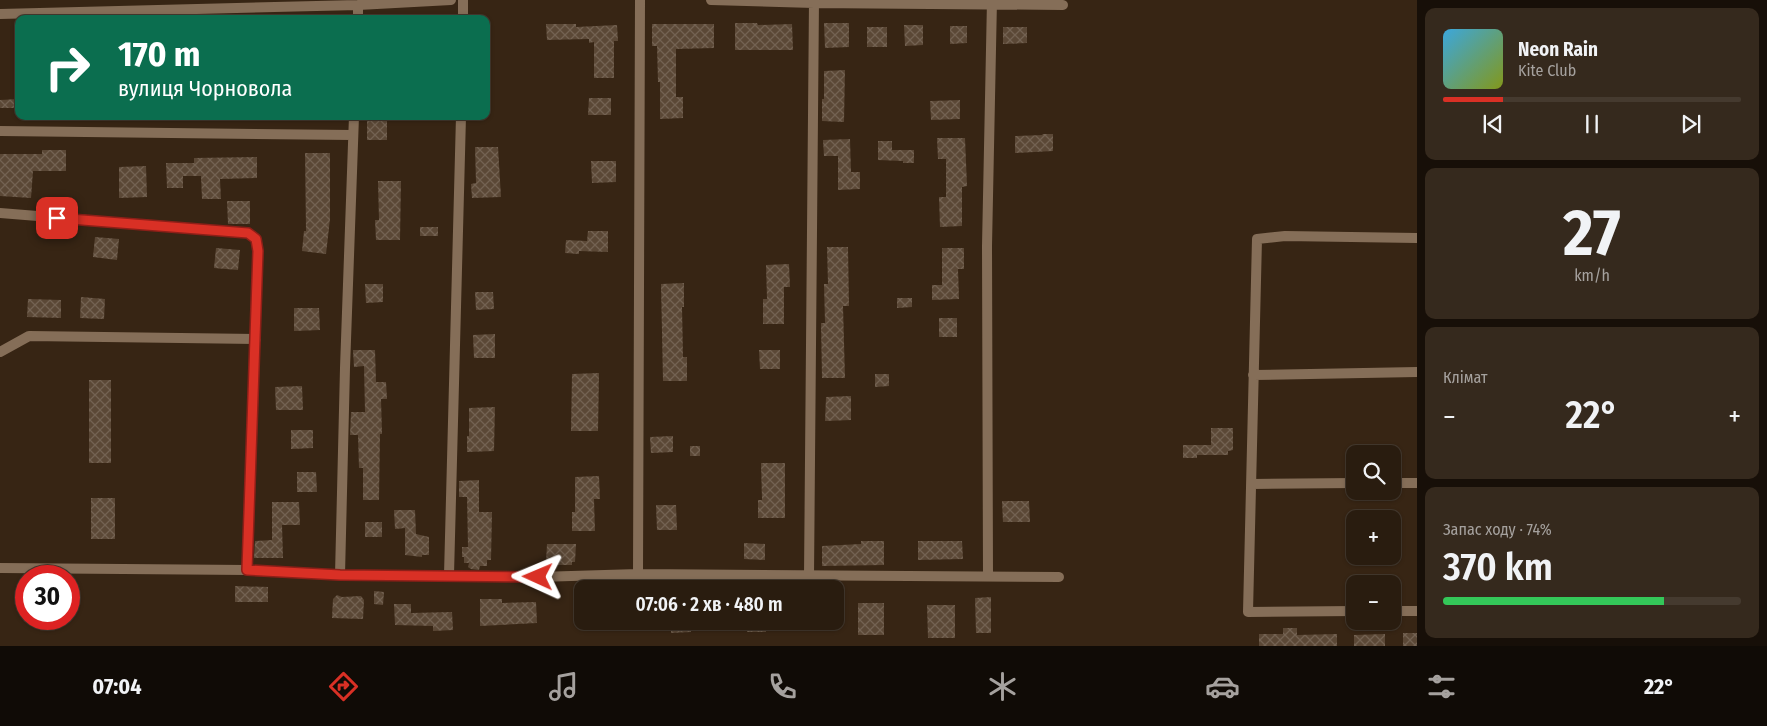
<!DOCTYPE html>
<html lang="uk">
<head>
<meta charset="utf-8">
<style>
	body { margin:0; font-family:"Fira Sans Condensed",sans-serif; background:#35291d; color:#f1f3f6; height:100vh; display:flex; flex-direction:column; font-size:19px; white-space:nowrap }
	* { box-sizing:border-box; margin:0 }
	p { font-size:16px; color:#a5a19e }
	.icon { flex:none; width:28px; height:28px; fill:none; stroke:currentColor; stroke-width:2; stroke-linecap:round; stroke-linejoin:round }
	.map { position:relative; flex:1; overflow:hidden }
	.drawer { display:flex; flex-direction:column; gap:8px; padding:8px; background:#170f08; width:350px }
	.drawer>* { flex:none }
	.hud { position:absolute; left:15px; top:15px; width:475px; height:105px; border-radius:10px; box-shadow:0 1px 4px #0004,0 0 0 1px #453a2f; background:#0b6e4f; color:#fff; overflow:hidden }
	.tools { position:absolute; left:1346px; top:445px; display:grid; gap:10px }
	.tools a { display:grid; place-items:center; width:55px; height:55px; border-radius:10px; background:#291c0f; box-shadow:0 1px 4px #0004,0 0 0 1px #453a2f; font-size:25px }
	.speed { position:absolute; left:15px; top:565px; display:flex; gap:10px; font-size:25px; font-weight:700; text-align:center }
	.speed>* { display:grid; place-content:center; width:65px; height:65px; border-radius:50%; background:#291c0f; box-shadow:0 1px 4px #0004,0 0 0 1px #453a2f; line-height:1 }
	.speed .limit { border:8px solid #d22; background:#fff; color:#111 }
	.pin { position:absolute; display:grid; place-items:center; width:42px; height:42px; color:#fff; margin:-21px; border-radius:10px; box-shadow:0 2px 8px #0006 }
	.me { position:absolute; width:55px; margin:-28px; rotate:271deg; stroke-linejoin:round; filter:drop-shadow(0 0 4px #0008) }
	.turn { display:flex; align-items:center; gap:18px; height:105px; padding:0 20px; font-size:22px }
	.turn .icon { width:65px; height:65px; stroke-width:2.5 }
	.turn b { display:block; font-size:35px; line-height:42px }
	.big { font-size:38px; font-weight:600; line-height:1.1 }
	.drawer .tile { flex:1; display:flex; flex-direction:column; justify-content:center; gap:8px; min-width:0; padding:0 18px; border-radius:10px; background:#35291d }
	.drawer .dial { align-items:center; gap:0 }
	.dial b { font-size:65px; line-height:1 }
	.song { display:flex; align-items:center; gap:15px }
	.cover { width:60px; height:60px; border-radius:8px; background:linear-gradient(135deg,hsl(200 70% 55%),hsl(70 70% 35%)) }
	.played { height:5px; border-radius:2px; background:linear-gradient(90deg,#d93025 20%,#453a2f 20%) }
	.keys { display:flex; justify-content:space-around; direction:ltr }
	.heat { display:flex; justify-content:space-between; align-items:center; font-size:28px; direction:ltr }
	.charge { height:8px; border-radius:4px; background:linear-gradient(90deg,#34c759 74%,#453a2f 0) }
	.trip { position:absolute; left:574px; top:580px; width:270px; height:50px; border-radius:10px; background:#291c0f; box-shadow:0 1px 4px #0004,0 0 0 1px #453a2f; font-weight:600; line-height:50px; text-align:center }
	.dock { display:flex; height:80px; justify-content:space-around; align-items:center; background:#100b06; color:#a5a19e }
	.dock .icon { width:35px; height:35px }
	.dock .selected { color:#d93025 }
	.dock b { font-size:22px; color:#f1f3f6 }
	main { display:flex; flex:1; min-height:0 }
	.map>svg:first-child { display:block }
	.building { fill:url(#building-cross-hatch) }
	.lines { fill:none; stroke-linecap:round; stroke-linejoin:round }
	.street { stroke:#856e58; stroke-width:10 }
	.route-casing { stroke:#8d1f18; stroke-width:12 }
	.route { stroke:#d93025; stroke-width:9 }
</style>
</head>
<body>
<main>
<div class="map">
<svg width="1417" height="646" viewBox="0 0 1417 646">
	<defs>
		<pattern id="building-cross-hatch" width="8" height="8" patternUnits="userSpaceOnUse" patternTransform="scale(1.25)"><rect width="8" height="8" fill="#5b4836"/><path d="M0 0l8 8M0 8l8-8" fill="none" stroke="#736252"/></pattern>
	</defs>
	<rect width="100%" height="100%" fill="#372514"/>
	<path class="building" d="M735,23h22l1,2 34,-1 1,26h-58z
		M824,23h25v24l-24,1z
		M546,24h30v3l41,-2 1,16h-4v37h-20v-36l-5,1v-4l-42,1z
		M652,24h62v24l-38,1v48h7v21l-23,1v-37h-2l-1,-36h-5z
		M904,25h19v20l-18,1z
		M950,26h17v17l-17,1z
		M867,27h20v20h-20z
		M1003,27h24v16l-24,1z
		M845,70l-1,52 -22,-1v-22h2v-28z
		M589,98h22v17h-23z
		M19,99v9h-19v-8z
		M960,100v19l-29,1 -1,-19z
		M387,117v23h-20v-22z
		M1042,134h11v17l-38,2v-17l28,-1z
		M937,138h28l2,48 -5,1v39l-22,1 -1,-30h7v-38h-8z
		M850,139l1,33h9v17l-22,1v-34h-14l-1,-16z
		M878,141h14v9h22v13h-11v-2l-25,-1z
		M475,147h23l3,50 -29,1 -1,-14 5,-1z
		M42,150h24v21h-33l-2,27 -31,-2v-42h42z
		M305,153h25v66l-4,35 -24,-3 2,-20h2z
		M257,157v21l-37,1 1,20h-19l-1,-23h-18v12h-16l-1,-25h28v-5z
		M591,161h25v21l-24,1z
		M146,166l1,31 -28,1v-31z
		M378,181h23l-1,59h-24l-1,-20h4z
		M227,201h23v23h-22z
		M420,227h18v9h-18z
		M588,231h20v21l-29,-1v3l-14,-1 1,-13 21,1z
		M95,237l24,2 -2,21 -24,-3z
		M827,247h21l1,59h-6l2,72h-23l-1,-55h4l-1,-39h4z
		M216,248l24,2 -2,20 -24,-2z
		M942,248h22v21h-6l1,30 -27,1v-15h10z
		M789,264l1,23h-6v37h-21v-25h4l-1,-34z
		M684,283v24h-2l1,50h4v24h-24l-2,-97z
		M365,284h18v18l-17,1z
		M475,292h18l1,17 -18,1z
		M81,297l24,2 -1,20 -24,-1z
		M897,298h15v9l-15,1z
		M28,299l33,1v18l-34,-1z
		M294,308h25l1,22 -26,1z
		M939,318h18v19h-18z
		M495,334v24h-21l-1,-23z
		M353,350h22l1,32h10l1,17h-6l1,35h-2l-1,66h-16v-32h-4l-1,-33h-8l1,-23h14l-1,-46 -10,1z
		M759,350h21v19h-20z
		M599,373l-1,58h-27l1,-57z
		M875,374h14v12l-14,1z
		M89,380h22v83h-22z
		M302,386l1,24h-27l-1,-23z
		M851,396v24l-26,1 1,-24z
		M495,407l-1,44 -27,1v-16h2v-28z
		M1211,428h22v22l-5,1v4h-31v3h-14v-13h28z
		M291,430h22v18l-22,1z
		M673,436v16l-22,1 -1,-16z
		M690,446h10v10h-10z
		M761,463h24v55h-27v-18h4z
		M297,472h19l1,20h-20z
		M599,476l1,23h-6l1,32h-23v-19h3v-35z
		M479,480v32h13l-1,48h-4v6h-7l-1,4 -8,-1 -3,-2 1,-4h-5v-6h-2v-10h6l-1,-50h-8v-16z
		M91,498h24v41h-24z
		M1002,501h27l1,21h-27z
		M272,502h27l1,23h-18l1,33h-29l1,-17 17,-1z
		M656,505h20l1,25h-20z
		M394,510h21l1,24 13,3v18h-7v2l-17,-2v-27l-10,1z
		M365,522h17v15h-17z
		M861,541h23v24l-62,1v-20l39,-2z
		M918,541h44l1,18 -45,1z
		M744,543l21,1v16l-21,-1z
		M547,544h29l-1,18h-3v3h-22l1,-3h-5z
		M235,586l33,1v15h-33z
		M374,591l10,1 -1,13 -9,-1z
		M337,595l5,2 19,-1 3,4 -1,19 -31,-1 1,-19z
		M991,597v36h-15l-1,-35z
		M480,599h22v4l34,-1 1,21 -57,3z
		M858,603h26v32h-26z
		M394,604h17v9l41,-1 1,18 -20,1v-5l-38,-1z
		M927,605h28v33h-27z
		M671,621h20v11l-20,1z
		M747,621h19v11h-19z
		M1283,628h14v7l40,-1v12h-78v-12h24z
		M1403,633h14v13h-14z
		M1385,634v12h-31v-11z"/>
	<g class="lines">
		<path class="street" d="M711,0l103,3 249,2
			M0,14l358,-9
			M358,19v-14l93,-5
			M463,19v-19
			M0,131l353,4
			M0,213l248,20 8,6 2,12 -11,319
			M0,352l29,-16 227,3
			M1253,375l164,-3
			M1392,483h25
			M1252,484l103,-1
			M0,568l247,2 93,5 198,2 100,-3 421,3
			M638,574l2,-574
			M340,575l5,-207 9,-252
			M449,575l12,-459
			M809,576l5,-576
			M988,576l-1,-330 5,-246
			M1355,611l-107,1 9,-373 28,-3 132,2
			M1392,611h25"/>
	</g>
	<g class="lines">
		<defs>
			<path id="route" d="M57,218l191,15 8,6 2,12 -11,319 93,5 198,2"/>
		</defs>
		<use href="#route" class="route-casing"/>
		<use href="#route" class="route"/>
	</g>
</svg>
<div class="tools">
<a><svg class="icon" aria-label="search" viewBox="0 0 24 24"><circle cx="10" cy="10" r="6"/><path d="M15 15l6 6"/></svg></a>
<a>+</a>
<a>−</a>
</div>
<div class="speed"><div class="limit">30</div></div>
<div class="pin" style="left:57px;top:218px;background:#d93025"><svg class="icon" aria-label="arrive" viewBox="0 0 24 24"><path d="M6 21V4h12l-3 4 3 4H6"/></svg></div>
<svg class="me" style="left:538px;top:577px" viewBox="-20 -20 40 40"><path d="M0-17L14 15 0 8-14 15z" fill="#d93025" stroke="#fff" stroke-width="4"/></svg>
<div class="trip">07:06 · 2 хв · 480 m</div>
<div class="hud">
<div class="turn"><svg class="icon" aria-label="right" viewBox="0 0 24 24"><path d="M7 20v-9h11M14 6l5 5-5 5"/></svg><div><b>170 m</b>вулиця Чорновола</div></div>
</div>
</div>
<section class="drawer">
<div class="tile">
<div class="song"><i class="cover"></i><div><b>Neon Rain</b><p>Kite Club</p></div></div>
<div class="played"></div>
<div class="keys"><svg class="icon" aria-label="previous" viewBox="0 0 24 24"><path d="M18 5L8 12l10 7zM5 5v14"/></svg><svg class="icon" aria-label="pause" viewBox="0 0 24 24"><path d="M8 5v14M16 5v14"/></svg><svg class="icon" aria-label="next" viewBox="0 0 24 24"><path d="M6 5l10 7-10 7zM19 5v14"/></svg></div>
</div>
<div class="tile dial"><b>27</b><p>km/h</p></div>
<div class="tile"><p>Клімат</p>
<div class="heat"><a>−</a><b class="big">22°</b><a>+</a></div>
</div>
<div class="tile"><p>Запас ходу · 74%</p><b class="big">370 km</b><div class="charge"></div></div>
</section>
</main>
<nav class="dock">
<b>07:04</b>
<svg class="icon selected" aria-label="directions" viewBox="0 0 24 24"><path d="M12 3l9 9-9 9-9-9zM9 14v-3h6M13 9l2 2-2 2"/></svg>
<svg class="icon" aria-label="music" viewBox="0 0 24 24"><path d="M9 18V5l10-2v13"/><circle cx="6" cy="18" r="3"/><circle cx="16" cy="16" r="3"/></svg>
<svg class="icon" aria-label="phone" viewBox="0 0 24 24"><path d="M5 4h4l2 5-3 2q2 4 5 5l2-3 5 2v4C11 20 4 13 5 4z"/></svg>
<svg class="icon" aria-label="climate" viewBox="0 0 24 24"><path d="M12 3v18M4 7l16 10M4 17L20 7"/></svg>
<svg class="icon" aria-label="car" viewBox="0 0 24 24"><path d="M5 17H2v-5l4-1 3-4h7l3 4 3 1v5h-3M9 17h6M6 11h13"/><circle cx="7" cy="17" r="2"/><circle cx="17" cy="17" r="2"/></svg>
<svg class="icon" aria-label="filters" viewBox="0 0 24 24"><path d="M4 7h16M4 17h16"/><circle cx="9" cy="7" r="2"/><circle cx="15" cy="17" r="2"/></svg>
<b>22°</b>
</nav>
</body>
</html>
